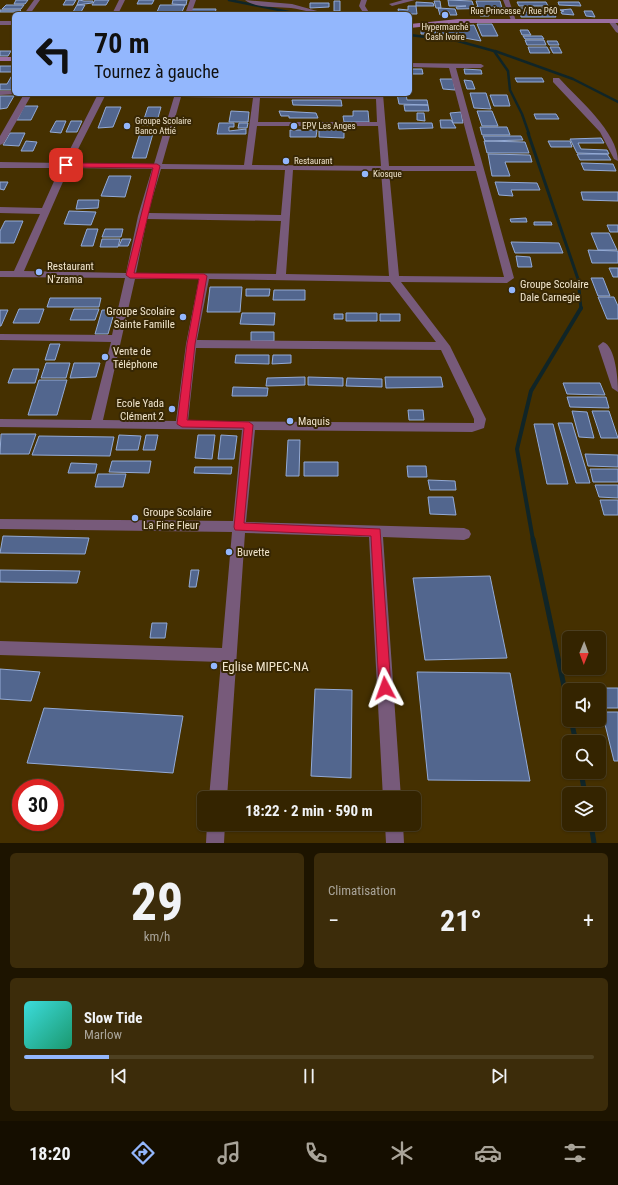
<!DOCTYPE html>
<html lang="fr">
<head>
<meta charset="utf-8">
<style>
	body { margin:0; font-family:"Roboto Condensed",sans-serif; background:#3c2c0a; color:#f1f3f6; height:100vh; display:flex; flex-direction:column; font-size:15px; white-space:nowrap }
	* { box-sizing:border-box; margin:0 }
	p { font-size:13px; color:#a9a499 }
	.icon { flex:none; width:22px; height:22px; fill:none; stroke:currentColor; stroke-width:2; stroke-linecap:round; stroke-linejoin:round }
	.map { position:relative; height:843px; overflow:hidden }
	.side { display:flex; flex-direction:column; gap:10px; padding:10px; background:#1d1400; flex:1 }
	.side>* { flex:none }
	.top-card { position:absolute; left:12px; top:12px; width:400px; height:84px; border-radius:6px; box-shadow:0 1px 3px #0004,0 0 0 1px #4e4122; background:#93b7fd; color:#111; overflow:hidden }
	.needle { width:26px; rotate:181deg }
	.controls { position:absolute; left:562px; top:631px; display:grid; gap:8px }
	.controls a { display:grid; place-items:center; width:44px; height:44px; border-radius:6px; background:#342400; box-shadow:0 1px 3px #0004,0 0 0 1px #4e4122; font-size:20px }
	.speed { position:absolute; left:12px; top:779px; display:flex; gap:8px; font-size:20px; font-weight:700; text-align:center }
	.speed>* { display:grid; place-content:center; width:52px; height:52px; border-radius:50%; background:#342400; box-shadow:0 1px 3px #0004,0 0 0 1px #4e4122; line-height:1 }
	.speed .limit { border:6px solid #d22; background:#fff; color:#111 }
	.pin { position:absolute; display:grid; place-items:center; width:34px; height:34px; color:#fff; margin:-17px; border-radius:8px; box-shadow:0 2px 6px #0006 }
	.me { position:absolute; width:44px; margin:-22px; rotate:356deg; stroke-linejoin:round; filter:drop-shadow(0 0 3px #0008) }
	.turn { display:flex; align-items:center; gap:14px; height:84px; padding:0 16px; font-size:18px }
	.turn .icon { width:52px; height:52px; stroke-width:2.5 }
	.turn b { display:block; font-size:28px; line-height:34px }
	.big { font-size:30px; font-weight:700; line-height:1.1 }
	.side .card { flex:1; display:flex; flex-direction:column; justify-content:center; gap:6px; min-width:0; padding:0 14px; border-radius:6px; background:#3c2c0a }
	.side .dial { align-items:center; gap:0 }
	.dial b { font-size:52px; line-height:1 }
	.song { display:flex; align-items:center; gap:12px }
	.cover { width:48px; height:48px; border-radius:6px; background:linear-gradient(135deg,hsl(180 70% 55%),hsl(160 70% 35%)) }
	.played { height:4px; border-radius:2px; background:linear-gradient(90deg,#93b7fd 15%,#4e4122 15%) }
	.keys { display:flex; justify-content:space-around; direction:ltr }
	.heat { display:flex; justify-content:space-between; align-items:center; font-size:22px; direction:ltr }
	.side .tiles { flex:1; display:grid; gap:10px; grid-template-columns:1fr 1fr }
	.card:last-child { grid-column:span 2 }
	.trip { position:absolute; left:197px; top:791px; width:224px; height:40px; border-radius:6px; background:#342400; box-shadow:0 1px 3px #0004,0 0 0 1px #4e4122; font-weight:700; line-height:40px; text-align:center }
	.menu { display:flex; height:64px; justify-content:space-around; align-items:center; background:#150e00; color:#a9a499 }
	.menu .icon { width:28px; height:28px }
	.menu .current { color:#93b7fd }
	.menu b { font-size:18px; color:#f1f3f6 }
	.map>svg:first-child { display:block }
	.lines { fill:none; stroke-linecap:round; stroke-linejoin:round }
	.stream-far3 { stroke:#102527; stroke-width:2.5 }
	.stream-far2 { stroke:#102527; stroke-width:3 }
	.stream-far1 { stroke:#102527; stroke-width:4 }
	.stream { stroke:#102527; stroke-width:5 }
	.building { fill:#52668e; stroke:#93aad6 }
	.street { fill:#775a7a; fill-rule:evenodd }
	.secondary { fill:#9b6ea1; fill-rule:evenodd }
	.route { fill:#e11d48; stroke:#92132f }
	.poi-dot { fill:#93b7fd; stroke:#372704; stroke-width:1.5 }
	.labels { text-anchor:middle; stroke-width:4; stroke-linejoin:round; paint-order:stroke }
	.far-street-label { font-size:9px; fill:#f1e5cd; stroke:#372704 }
	.far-poi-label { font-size:9px; fill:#f1e5cd; stroke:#372704; text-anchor:start }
	.poi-label { font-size:11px; fill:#f1e5cd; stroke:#372704; text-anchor:start }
	.near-poi-label { font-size:13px; fill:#f1e5cd; stroke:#372704; text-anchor:start }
</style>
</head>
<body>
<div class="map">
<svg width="618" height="843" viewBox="0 0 618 843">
	<rect width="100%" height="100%" fill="#453000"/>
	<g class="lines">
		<path class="stream-far3" d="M229,0l70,14
			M410,35l48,6 36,10 14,20 2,19 12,24 7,20
			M495,51l78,28 45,23"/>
		<path class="stream-far2" d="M528,133l50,146 3,30"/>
		<path class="stream-far1" d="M533,540l-16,-91 14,-58 50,-83"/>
		<path class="stream" d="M533,539l36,171
			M571,720l5,22
			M581,772l4,22
			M591,824l3,19"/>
	</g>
	<path class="building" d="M16,0h12l-3,4h-11z
		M66,0h10l-3,5h-10z
		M79,0l5,1h9l-1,2 -15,2z
		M95,0h14l-3,5h-14z
		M139,0h15l-2,4h-15z
		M173,0h14l-1,5 -14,-1z
		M448,0l24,1 2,6h4l-2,-6h24l2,7 -45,1 -1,-2 10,-1h-17z
		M334,1h6v10h-6z
		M434,1h6l1,7h-5z
		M416,2l17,1 1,3h-18z
		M517,2h29l2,4h-29z
		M558,2h21l2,4 -22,-1z
		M310,3h19v4l-19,1z
		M6,5h18l-3,4h-19z
		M77,5h8l-4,7h-8z
		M160,5h25l-3,7h-25z
		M408,6h8l1,8h-18l-1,-5 10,1z
		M438,8l17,1 2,6h-7l-1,-3h-2l1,3h-8z
		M487,8h19l1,3 -19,-1z
		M520,8h30l1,3h-30z
		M192,9h24l-1,5h-25z
		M571,9l3,6 -12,-1 -1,-2 3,-1 -4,-1z
		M0,10h21l-2,2h-19z
		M478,10h9l2,6h-9z
		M584,11h8l3,6 -9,-1z
		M132,12h33l-1,2h-34z
		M520,12l34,1 2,4h-35z
		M477,24h15l6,12h-16z
		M474,25l7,16 -44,-8 6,-6z
		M421,30h14l1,4h-15z
		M520,30h8l3,5h-9z
		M523,36h19l2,3h-19z
		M525,40h19l2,5h-19z
		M547,41h10l2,4h-10z
		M528,47h19l3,6h-20z
		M550,47h9l3,6h-9z
		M0,51h11l-3,5h-8z
		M0,66h14v24h-14v-6h7l7,-12h-14z
		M410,69h12l1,5h-13z
		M464,69l17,1 1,4h-17z
		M515,78h27l2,4h-27z
		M440,79h13l2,11 -12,-1z
		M464,80l8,1 3,8h-8z
		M470,93h16l5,16 -17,-1z
		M397,94h9l1,6h20l1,5 -29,-1z
		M490,95h17l3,11h-16z
		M0,96h14l-7,12 -7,1z
		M292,100h49l1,6 -49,-1z
		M404,105h24l1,6h-24z
		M24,106h14l-7,14h-14z
		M106,107h15l-8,20 -15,1z
		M148,107h13l-5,18h-14z
		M231,111l18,1 -1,10h-19z
		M279,111l37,2 2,5h-29v-2h-8z
		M353,111h15l1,11h-25l-1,-6h10z
		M477,111h15l6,15h-16z
		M461,112l2,11h-10l-3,-10z
		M417,113h7l1,8 -8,-1z
		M534,114h22l3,5h-23z
		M440,120h11l5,8h-15z
		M56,121h10l-5,12 -11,-1z
		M71,121h11l-5,11h-11z
		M219,123h15v4h-5v4l17,-2v5h-29z
		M239,123h9l-1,5h-9z
		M398,123h34l1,5 -34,1z
		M480,127h27l3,8h-28z
		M141,130h13l-8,28h-14z
		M290,130h27l-1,7h-26z
		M319,130h25v8l-25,-1z
		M10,133h15l-6,13 -16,-1z
		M483,136h38l2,4 -38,1z
		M601,138l3,5h-26l3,6 26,1 2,4 -32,-1 -7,-14z
		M26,141l11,1 -4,9h-12z
		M484,141l41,1 4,11h-42z
		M548,141h22l2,6h-21z
		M488,154l42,1 2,7h-27l5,14h-18z
		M577,154h30l4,6h-31z
		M581,163l32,1 3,7 -32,-1z
		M109,176h22l-6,21 -24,-1z
		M0,182h8l-4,8 -4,-1z
		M495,182l42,1 3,7h-29l2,6 -14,-1z
		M581,192h37v9l-35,-1z
		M78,200h21l-1,8 -22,1z
		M69,211l27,1 -5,13 -27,-1z
		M526,218l1,4h-16l-1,-3z
		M5,221h18l-9,22h-14v-12z
		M534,222h17l1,3h-18z
		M607,225h11v7h-8z
		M87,229h11l-5,17h-12z
		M105,229h18l-2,8h-19z
		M591,233h18l8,17h-19z
		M102,239h18l-2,8h-18z
		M122,239h9l-3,7h-9z
		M511,242l48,1 4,10h-48z
		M588,250l30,1v12h-26z
		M516,256l14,1 2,10h-14z
		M609,268h9v9h-5z
		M591,278h12l7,18h-12z
		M210,287h32l-2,25h-33z
		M246,289h24l-1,7h-23z
		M274,290h31v10h-32z
		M598,297h16l4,9v13h-11z
		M50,298h51l-2,9h-52z
		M19,309h25l-5,14h-26z
		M74,309h25l-4,11h-25z
		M0,310h8l-7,16h-1z
		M102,310h13l-7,24h-13z
		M242,313h33l-1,12 -34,-1z
		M346,313h31v8h-31z
		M334,314h9v5h-9z
		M380,314h20v7h-20z
		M251,332h23v9h-23z
		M50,344h10l-5,16h-10z
		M236,355h33v9l-34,-1z
		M273,355h18v8l-19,1z
		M46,363h24l-4,15h-25z
		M74,363h26l-4,14 -26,1z
		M13,369h26l-4,14h-27z
		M305,377v8l-39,1 1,-8z
		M308,377l35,1v8l-35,-1z
		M385,377h56l2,10 -57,1z
		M347,378l35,1v8l-36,-1z
		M39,380h28l-10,35h-29z
		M563,383h37l5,12 -38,-1z
		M233,387l35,1 -1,8h-35z
		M567,397h39l3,11 -39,-1z
		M408,410h15l1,10h-15z
		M572,411l15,1 7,26 -15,-1z
		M592,411h17l9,27h-17z
		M558,423h14l18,60h-14z
		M534,424h19l15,60h-21z
		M1,434h35l-7,20h-29z
		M119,435l22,1 -3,14h-22z
		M146,435h12l-3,15h-12z
		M198,435h17l-3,24 -17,-1z
		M221,435l16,1 -3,23h-16z
		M39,436l75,1 -4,19 -78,-1z
		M288,440h12l-1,36h-13z
		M585,454l33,1v12l-30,-1z
		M112,461h39l-2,12 -40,-1z
		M304,462h34v14h-34z
		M71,463l26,1 -2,9h-27z
		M407,466h19l1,11h-19z
		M195,467h37l-1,7 -37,-1z
		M590,469h28v13h-25z
		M98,474h28l-3,13h-28z
		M428,480l27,1 1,9h-26z
		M595,485h23v13l-19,-1z
		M428,497h25l3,18 -26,-1z
		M600,500h18v15h-14z
		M3,536l86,2 -4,16 -85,-1z
		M0,570l80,1 -3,12 -77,-1z
		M191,570h8l-3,17h-7z
		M490,576l17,82 -82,2 -12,-82z
		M152,623h15l-2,15h-15z
		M0,669l40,3 -9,29 -31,-2z
		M417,672l93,1 20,108 -102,-1z
		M596,688h22v20h-17l-2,-18z
		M315,689l37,1 -1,88 -40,-2z
		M44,708l139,8 -10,57 -146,-10z
		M602,712h16v49h-4z"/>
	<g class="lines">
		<path class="street" d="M34,0h6l-10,14h-6z
			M119,0h6l-7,14h-6z
			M190,0h6l-5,14h-6z
			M245,0l47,4 36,10c-13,0 -24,-4 -37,-6 -14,-2 -34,1 -46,-8z
			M361,0h6l-2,6 5,8h-6l-5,-8z
			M403,0h12l-23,6 -3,-2z
			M503,0h6l7,21 -5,-1z
			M248,11l2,3h-6z
			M609,20h4l5,6v7l-2,-1 -8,-11z
			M0,21h14v4h-14z
			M410,63l71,1 3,2 -3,2h-25l58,210 -7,5 -106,-1 49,64 36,73 -2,9 -12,4 -217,-2 -9,92 218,6 5,2 2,4 -2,4 -5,2 -81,-3 18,261h-18l-14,-261 -124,-4 -18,265h-18l12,-136 -221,-7v-14l222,7 10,-116 -232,-3v-10l233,2 9,-91 -242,-3v-8l91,1 20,-78 -111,-2v-6l112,1 13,-57 -125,-1v-6h14l26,-57 -40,-1v-6l42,1 18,-40h-60v-6l63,1 35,-69h8l-35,69 83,1 20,-67 -39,-1 -4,-2h252l6,72h86l-26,-98 -39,-1zM181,97l72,1 -9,67 -82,-1zM260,98l116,1 1,23h-119zM257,126h121l3,40 -129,-1zM69,168l83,1 -14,47 -12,57 -102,-2zM161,169l124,1 -4,45 -133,-2zM293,170l88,1 8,105 -103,-2zM389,171h87l28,106 -105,-1zM147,219l134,2 -5,53 -140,-1zM135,279h64l-13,65 -10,77 -73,-1zM209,279l181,3 46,60 -239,-2zM196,348l245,2 33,69v4l-286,-2z
			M553,78h6c19,21 59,54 59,83l-4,-2 -14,-27 -47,-50z
			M0,91h14v3h3l-17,1z
			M24,94h8l-28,49 -4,2v-9z
			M603,342c13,4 15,39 15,50l-6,-4 -14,-42z
			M207,824h18l-1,19h-18z
			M385,824h18l1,19h-18z"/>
		<path class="secondary" d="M458,19h160v4h-160l-48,5v-4z
			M0,57h14v4h-14z"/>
	</g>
	<path class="route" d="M66,163l91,1 3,2 -26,107 70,1 3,2 -12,68 -8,76 62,2 4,3 -9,98 136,6 11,159 -1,4 -5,2 -4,-2 -2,-4 -8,-152 -136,-6 -1,-3 10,-99 -62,-1 -5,-3 10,-80 12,-65 -69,-1 -4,-3 27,-107 -89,-1 -1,-2z"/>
	<g class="poi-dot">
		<circle cx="445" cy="15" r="4"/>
		<circle cx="127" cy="126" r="4"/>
		<circle cx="294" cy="126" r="4"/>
		<circle cx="286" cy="161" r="4"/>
		<circle cx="365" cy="174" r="4"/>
		<circle cx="39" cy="272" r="4"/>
		<circle cx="512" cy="290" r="4"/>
		<circle cx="183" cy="317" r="4"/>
		<circle cx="105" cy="357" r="4"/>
		<circle cx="172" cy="409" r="4"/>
		<circle cx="290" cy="421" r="4"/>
		<circle cx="135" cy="518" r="4"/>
		<circle cx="229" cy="552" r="4"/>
		<circle cx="214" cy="666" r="4"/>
	</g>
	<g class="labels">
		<g class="far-street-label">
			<text x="514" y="14">Rue Princesse / Rue P60</text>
		</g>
		<g class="far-poi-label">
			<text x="445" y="30" text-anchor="middle">Hypermarché<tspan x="445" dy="10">Cash Ivoire</tspan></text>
			<text x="135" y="124">Groupe Scolaire<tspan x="135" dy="10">Banco Attié</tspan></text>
			<text x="302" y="129">EPV Les Anges</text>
			<text x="294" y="164">Restaurant</text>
			<text x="373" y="177">Kiosque</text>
		</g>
		<g class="poi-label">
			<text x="47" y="270">Restaurant<tspan x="47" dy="13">N'zrama</tspan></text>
			<text x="520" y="288">Groupe Scolaire<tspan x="520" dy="13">Dale Carnegie</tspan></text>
			<text x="175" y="315" text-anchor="end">Groupe Scolaire<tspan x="175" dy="13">Sainte Famille</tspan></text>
			<text x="113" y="355">Vente de<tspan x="113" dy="13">Téléphone</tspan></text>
			<text x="164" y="407" text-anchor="end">Ecole Yada<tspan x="164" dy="13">Clément 2</tspan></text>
			<text x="298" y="425">Maquis</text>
			<text x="143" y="516">Groupe Scolaire<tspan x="143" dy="13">La Fine Fleur</tspan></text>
			<text x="237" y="556">Buvette</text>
		</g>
		<g class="near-poi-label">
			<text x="222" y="671">Eglise MIPEC-NA</text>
		</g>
	</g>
</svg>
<div class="controls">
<a><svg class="needle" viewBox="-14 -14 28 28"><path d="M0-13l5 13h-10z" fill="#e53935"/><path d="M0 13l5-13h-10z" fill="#a9a499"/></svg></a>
<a><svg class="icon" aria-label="sound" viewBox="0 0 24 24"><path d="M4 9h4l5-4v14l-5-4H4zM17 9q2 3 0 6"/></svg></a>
<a><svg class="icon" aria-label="search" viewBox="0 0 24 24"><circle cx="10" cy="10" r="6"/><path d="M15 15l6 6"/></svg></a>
<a><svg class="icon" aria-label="layers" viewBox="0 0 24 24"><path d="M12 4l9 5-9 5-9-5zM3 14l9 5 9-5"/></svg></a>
</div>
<div class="speed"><div class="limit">30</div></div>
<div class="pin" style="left:66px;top:165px;background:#d93025"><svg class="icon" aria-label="arrive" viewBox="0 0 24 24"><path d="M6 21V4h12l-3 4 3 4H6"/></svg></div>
<svg class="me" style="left:385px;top:688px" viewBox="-20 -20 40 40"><path d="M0-17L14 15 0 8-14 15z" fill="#e11d48" stroke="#fff" stroke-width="4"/></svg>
<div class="trip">18:22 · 2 min · 590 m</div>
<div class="top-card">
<div class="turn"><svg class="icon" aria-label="left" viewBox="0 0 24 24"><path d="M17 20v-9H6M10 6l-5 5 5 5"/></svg><div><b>70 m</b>Tournez à gauche</div></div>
</div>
</div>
<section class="side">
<div class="tiles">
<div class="card dial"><b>29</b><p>km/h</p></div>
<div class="card"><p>Climatisation</p>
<div class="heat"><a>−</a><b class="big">21°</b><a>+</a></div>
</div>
<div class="card">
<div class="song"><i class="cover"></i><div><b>Slow Tide</b><p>Marlow</p></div></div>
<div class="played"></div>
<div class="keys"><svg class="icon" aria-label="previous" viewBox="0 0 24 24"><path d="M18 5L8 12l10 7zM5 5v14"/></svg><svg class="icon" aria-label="pause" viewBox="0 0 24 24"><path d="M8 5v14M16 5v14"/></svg><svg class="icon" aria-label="next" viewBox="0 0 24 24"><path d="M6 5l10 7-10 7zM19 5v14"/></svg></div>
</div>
</div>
</section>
<nav class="menu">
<b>18:20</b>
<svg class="icon current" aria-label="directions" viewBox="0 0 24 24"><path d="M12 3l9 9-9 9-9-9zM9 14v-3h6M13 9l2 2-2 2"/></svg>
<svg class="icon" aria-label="music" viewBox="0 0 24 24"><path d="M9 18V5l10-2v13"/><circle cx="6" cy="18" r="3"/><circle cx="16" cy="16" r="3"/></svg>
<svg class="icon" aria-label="phone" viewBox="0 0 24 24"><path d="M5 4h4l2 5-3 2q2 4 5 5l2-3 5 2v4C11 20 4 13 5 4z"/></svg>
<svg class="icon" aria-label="climate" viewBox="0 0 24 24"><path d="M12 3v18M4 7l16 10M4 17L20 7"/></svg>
<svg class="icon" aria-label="car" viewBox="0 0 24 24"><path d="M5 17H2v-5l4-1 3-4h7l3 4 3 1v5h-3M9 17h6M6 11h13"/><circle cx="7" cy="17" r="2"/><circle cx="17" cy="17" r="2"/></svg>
<svg class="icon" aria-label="filters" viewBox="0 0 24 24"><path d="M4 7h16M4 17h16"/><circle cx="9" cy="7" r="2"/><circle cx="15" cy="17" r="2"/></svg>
</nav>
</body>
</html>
